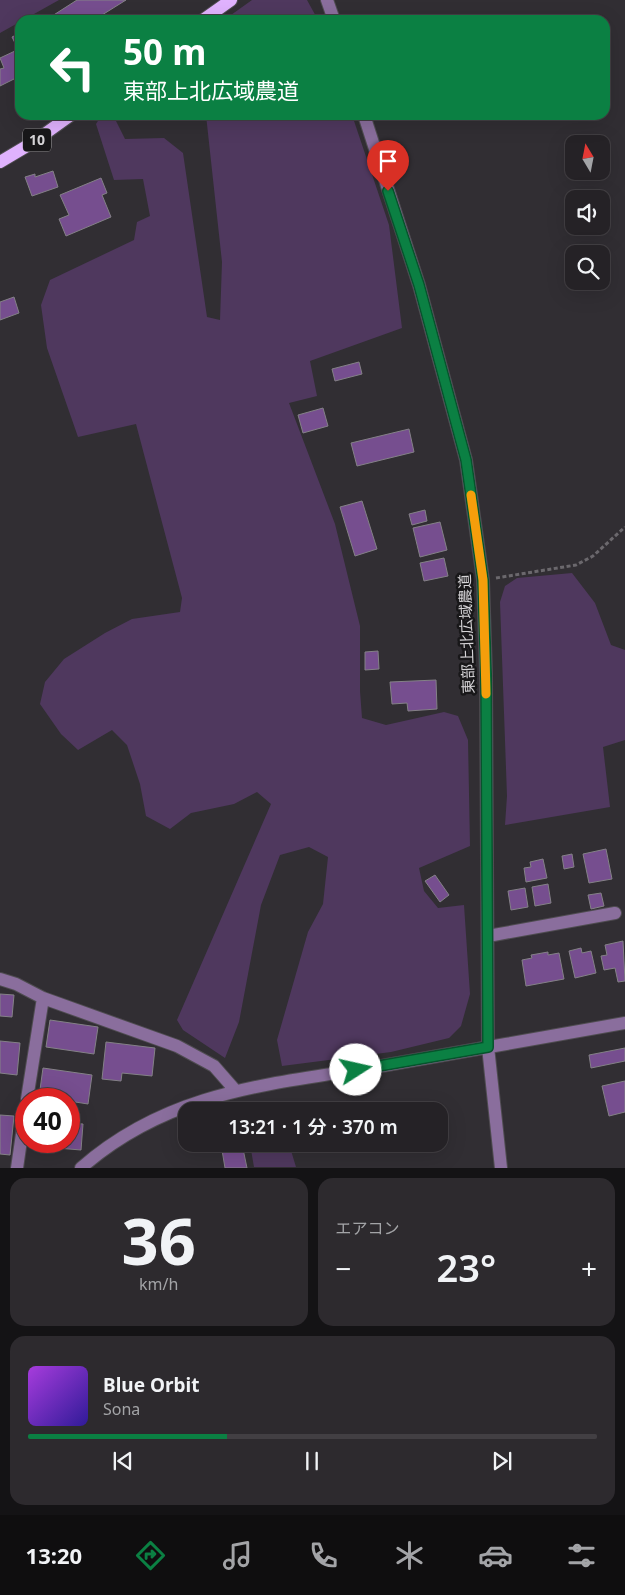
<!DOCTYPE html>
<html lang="ja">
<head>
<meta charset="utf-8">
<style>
	body { margin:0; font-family:"Noto Sans","Noto Sans JP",sans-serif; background:#2d2a2e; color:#f1f3f6; height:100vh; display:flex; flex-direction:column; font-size:19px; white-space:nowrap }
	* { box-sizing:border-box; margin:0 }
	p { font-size:16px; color:#a3a4a7 }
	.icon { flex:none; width:28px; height:28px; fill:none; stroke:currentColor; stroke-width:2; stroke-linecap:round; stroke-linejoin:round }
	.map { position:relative; height:1168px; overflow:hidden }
	.side { display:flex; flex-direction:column; gap:10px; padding:10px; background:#141315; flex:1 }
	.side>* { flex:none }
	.guide { position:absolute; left:15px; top:15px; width:595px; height:105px; border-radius:15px; box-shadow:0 5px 20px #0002,0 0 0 1px #423f43; background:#0b8043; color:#fff; overflow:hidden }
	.needle { width:32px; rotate:350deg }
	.buttons { position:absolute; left:565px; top:135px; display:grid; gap:10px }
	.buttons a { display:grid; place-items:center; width:45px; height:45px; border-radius:10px; background:#252226; box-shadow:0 5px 20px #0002,0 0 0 1px #423f43; font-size:25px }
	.speed { position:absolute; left:15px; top:1088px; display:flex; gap:10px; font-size:25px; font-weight:700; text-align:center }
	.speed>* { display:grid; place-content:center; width:65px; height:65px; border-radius:50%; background:#252226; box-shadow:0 5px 20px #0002,0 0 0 1px #423f43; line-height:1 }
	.speed .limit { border:8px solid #d22; background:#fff; color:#111 }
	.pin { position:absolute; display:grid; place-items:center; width:42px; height:42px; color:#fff; margin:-51px -21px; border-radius:50% 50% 50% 0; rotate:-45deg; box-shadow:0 0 5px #0007 }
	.pin .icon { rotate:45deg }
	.me { position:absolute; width:55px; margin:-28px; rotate:80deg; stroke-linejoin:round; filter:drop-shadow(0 0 4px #0008) }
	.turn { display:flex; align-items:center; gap:18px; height:105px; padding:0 25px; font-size:22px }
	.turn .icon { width:65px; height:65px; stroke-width:2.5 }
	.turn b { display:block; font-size:35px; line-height:42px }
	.big { font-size:38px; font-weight:600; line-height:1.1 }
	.side .card { flex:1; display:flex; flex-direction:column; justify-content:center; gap:8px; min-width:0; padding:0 18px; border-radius:15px; background:#2d2a2e }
	.side .dial { align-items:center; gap:0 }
	.dial b { font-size:65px; line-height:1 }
	.song { display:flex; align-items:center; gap:15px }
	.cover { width:60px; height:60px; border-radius:8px; background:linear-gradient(135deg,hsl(280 70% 55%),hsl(250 70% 35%)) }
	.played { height:5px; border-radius:2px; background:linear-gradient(90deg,#0b8043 35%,#423f43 35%) }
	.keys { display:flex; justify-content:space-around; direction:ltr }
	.heat { display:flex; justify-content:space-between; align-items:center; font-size:28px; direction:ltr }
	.side .tiles { flex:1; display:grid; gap:10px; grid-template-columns:1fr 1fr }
	.card:last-child { grid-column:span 2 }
	.trip { position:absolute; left:178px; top:1102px; width:270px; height:50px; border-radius:15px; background:#252226; box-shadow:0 5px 20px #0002,0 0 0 1px #423f43; font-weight:600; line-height:50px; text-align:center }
	.tabs { display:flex; height:80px; justify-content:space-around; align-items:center; background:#0f0e0f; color:#a3a4a7 }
	.tabs .icon { width:35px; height:35px }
	.tabs .on { color:#0b8043 }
	.tabs b { font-size:22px; color:#f1f3f6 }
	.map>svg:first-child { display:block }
	.green { fill:#4f385e }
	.building { fill:#764e8f; stroke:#848187 }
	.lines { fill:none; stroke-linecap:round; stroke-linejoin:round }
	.minor-casing { stroke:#4f4c51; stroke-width:14 }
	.major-casing { stroke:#4f4c51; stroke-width:14 }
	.path { stroke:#6b686d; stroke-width:3; stroke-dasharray:4 2.5; stroke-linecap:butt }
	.minor { stroke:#8a6e9d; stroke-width:12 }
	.major { stroke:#e0b2fe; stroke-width:12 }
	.route-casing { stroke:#07532c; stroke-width:12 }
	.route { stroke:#0b8043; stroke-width:9 }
	.slow { stroke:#f59e0b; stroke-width:9 }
	.labels { text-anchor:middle; stroke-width:5; stroke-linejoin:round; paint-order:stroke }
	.shield { fill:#181719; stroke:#9d9b9e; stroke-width:1 }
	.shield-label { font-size:14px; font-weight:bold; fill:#d6d4d7 }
	.street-label { font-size:15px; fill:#d6d4d7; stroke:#181719 }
</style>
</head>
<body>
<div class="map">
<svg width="625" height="1168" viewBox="0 0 625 1168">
	<rect width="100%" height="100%" fill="#312e33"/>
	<path class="green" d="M0,0h59l-59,33z
		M252,0h55l11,20h-94z
		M113,115l12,24 39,-1 19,15 24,164 13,3 2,-58 -16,-147h146l37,110 13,103 -92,33 7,35 -28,7 46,121 25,102v65l2,27 24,7 58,-13 14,4 10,24 2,106 -51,22 5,23 14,17 26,-3 6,89 -9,32 -12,12 -58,14 -109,14 -5,-26 31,-108 15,-28 5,-47 -19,-10 -29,8 -19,50 -22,117 -14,36 -42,-28 -6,-10 94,-216 -14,-12 -23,12 -43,9 -21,16 -24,-13 -6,-32 -13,-39 -15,-15 -34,20 -17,-16 -21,-30 5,-22 19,-23 41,-26 27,-14 48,-7 2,-14 -46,-174 -58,13 -31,-89 -6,-43 9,-25 84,-40 3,-18 13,-6 -7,-37 -29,1 -18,-56 5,-8z
		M572,573l23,30 16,42 14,5v90l-22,7 7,60 -105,18 2,-29 -7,-194 5,-16 12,-8z
		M250,1144h39l7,23h-42z"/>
	<path class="building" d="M77,0h49l-32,20h-44l-1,-2z
		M20,33v20l-8,-16z
		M15,51l5,11v14l-20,10v-17l4,-1 -4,-10z
		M53,171l5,16 -26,9 -7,-19 10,-3v3z
		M101,178l6,15 -5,2 9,22 -45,19 -7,-17 10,-4 -9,-20z
		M14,297l5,16 -19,7v-18z
		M359,362l3,12 -27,7 -3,-12z
		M323,408l5,18 -25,7 -5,-18z
		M409,429l5,23 -57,14 -6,-23z
		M362,501l15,48 -22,7 -15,-49z
		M425,510l2,11 -15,4 -3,-11z
		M440,522l7,28 -27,7 -7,-29z
		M444,558l4,18 -24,5 -4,-18z
		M378,651l1,18 -14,1v-18z
		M436,680l1,29 -29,2 -1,-8 -15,1 -2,-22z
		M606,849l6,30 -23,4 -6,-29z
		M572,854l2,13 -10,2 -2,-13z
		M543,859l4,19 -21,4 -2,-14 7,-1 -1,-5z
		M435,875l14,20 -9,7 -15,-21z
		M548,884l3,19 -16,3 -3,-19z
		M525,888l3,19 -17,3 -3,-19z
		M601,893l3,13 -13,3 -3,-14z
		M623,941l2,40 -7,1 -3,-14 -11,2 -3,-14 6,-1 -2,-10z
		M581,948l1,5 9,-2 5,22 -21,5 -6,-27z
		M548,952v3l11,-2 5,26 -38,7 -4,-26 10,-2 -1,-3z
		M0,994l14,1 -2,22 -12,-1z
		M50,1020l48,7 -4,27 -48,-7z
		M0,1041l20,2 -3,32 -17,-2z
		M106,1042l49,6 -3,28 -30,-3 -1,8 -19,-2z
		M625,1048v13l-34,7 -2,-13z
		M43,1068l49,7 -4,29 -19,-3v-2l-30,-2z
		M625,1081v31l-16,4 -7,-30z
		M0,1115l14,1 -4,39 -10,-1z
		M69,1123l14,1 -2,26 -48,-4v-5h36z
		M221,1144h21l5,24h-22z"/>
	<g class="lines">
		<defs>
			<path id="minor" d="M327,0l7,20
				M364,115l55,170 47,175 17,120 3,94 2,373 13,121
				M488,936l127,-23
				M0,979l16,5 27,14 134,48 37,20 21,24
				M27,1099l16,-101
				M17,1168l9,-62
				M81,1168c90,-79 194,-84 306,-103 79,-14 159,-28 238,-42"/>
			<path id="major" d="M203,20l28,-20
				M0,162l32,-19 39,-28"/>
		</defs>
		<use href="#minor" class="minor-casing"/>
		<use href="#major" class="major-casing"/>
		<path class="path" d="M496,578l80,-13 17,-9 32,-29"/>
		<use href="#minor" class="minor"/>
		<use href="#major" class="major"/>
	</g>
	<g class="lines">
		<defs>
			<path id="route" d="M356,1070l132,-23 -2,-373 -3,-94 -17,-120 -47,-175 -31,-94"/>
		</defs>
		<use href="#route" class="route-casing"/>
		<use href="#route" class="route"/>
		<path class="slow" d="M471,495l12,85 3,114"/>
	</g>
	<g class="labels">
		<rect class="shield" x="23" y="128.5" width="28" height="23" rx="4"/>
		<g class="shield-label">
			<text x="37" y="145">10</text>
		</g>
		<g class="street-label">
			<text transform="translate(467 634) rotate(-92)" y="5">東部上北広域農道</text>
		</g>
	</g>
</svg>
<div class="buttons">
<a><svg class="needle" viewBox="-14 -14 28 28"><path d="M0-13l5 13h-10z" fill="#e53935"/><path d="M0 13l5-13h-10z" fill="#a3a4a7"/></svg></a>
<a><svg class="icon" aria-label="sound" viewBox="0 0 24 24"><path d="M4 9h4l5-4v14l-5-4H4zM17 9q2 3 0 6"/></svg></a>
<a><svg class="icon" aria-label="search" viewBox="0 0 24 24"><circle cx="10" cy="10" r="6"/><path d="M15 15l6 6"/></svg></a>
</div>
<div class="speed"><div class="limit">40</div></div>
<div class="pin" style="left:388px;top:191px;background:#d93025"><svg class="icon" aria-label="arrive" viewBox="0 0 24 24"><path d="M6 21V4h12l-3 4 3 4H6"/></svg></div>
<svg class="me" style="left:356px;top:1070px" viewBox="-20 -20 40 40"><circle r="19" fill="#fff"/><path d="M0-13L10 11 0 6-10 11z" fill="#0b8043"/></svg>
<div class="trip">13:21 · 1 分 · 370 m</div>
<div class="guide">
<div class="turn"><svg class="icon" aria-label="left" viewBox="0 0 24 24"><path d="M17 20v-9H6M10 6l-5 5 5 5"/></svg><div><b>50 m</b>東部上北広域農道</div></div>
</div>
</div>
<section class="side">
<div class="tiles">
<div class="card dial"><b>36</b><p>km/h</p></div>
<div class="card"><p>エアコン</p>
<div class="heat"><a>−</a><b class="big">23°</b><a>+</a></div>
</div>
<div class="card">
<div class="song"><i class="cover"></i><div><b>Blue Orbit</b><p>Sona</p></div></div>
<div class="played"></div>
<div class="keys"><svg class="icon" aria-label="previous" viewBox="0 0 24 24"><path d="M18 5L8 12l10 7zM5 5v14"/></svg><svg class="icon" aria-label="pause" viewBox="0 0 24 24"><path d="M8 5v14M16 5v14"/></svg><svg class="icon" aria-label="next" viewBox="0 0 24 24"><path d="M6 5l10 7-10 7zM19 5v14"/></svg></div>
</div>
</div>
</section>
<nav class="tabs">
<b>13:20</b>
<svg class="icon on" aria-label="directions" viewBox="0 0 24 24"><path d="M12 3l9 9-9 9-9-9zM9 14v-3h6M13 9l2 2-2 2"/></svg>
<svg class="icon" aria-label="music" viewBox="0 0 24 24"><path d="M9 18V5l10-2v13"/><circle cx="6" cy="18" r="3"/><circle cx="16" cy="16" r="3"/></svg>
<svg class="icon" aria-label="phone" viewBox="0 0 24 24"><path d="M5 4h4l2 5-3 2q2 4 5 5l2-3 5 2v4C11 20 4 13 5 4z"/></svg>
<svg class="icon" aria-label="climate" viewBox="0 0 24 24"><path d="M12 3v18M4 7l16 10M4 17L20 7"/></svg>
<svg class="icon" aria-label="car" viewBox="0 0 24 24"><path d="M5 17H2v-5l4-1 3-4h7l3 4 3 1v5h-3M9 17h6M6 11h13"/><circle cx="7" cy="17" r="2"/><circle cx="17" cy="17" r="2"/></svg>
<svg class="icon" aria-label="filters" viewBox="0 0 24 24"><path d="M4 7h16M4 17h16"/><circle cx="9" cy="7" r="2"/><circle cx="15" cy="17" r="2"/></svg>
</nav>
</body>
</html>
